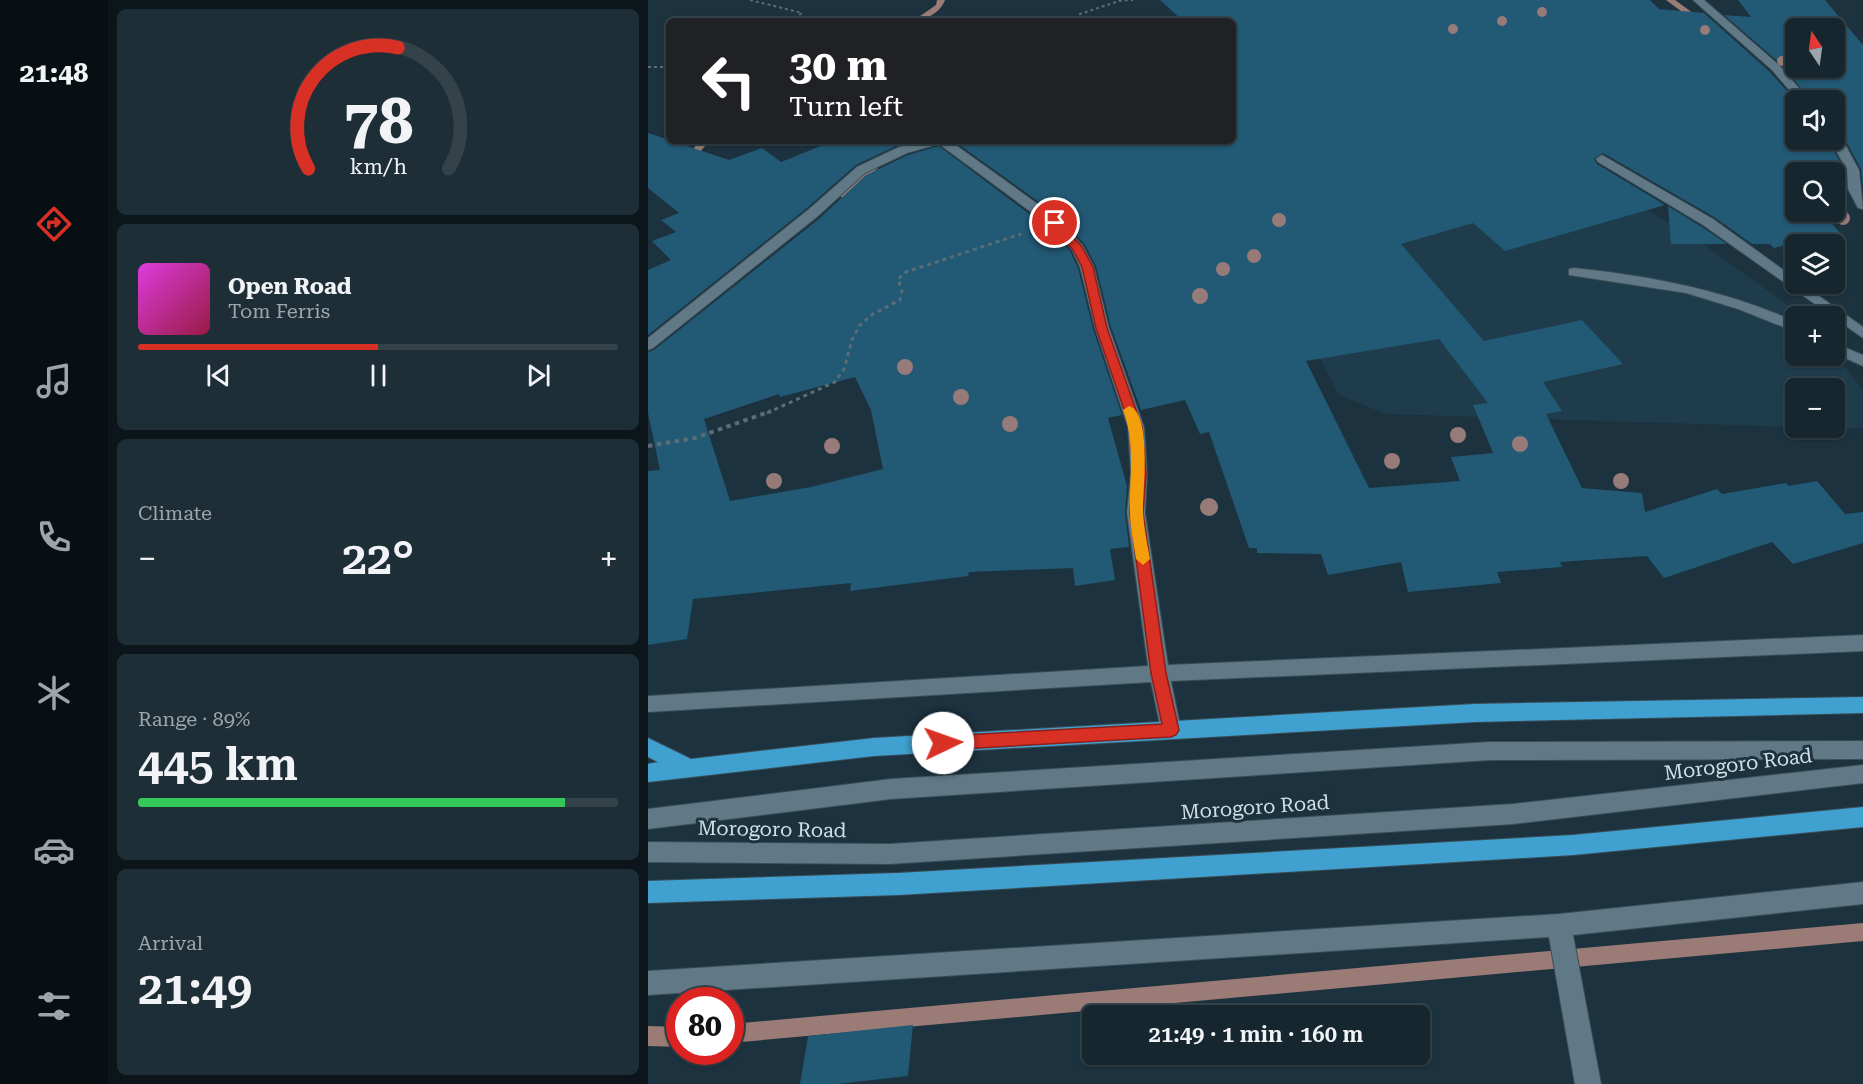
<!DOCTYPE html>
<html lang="en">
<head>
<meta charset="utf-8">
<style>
	body { margin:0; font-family:"Roboto Serif",serif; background:#1e2e36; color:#f1f3f6; height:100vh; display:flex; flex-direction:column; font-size:22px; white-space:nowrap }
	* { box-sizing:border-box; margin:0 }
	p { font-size:20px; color:#9da5aa }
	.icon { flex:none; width:33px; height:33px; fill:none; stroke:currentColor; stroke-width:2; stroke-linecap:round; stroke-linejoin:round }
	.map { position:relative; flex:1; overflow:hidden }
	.side { display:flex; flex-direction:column; gap:9px; padding:9px; background:#0c1519; width:540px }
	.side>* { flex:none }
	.top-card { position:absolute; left:18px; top:18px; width:570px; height:126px; border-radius:9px; box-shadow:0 2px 4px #0004,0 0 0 2px #34434a; background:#202124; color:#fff; overflow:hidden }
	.needle { width:39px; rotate:347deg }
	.tools { position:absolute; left:1137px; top:18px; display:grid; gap:12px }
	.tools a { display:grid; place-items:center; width:60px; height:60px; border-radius:9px; background:#15262e; box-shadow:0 2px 4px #0004,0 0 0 2px #34434a; font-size:30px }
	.speed { position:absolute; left:18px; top:987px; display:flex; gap:12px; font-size:30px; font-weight:700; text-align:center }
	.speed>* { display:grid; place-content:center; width:78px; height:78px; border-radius:50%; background:#15262e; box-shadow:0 2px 4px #0004,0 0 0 2px #34434a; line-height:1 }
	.speed .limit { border:9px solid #d22; background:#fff; color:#111 }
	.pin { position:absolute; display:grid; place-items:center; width:51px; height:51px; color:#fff; margin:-26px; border:3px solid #fff; border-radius:50%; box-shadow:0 2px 6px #0007 }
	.me { position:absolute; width:66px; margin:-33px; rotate:87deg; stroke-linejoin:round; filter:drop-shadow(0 0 4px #0008) }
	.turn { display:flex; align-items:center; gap:21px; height:126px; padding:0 24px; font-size:27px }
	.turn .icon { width:78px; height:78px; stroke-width:2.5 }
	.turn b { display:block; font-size:42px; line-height:51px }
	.big { font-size:45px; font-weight:600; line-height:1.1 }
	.side .widget { flex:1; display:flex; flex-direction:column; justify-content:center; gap:9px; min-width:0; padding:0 21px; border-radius:9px; background:#1e2e36 }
	.side .dial { align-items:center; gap:0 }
	.dial svg { height:156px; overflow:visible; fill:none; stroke:#34434a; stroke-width:7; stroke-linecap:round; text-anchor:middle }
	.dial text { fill:#f1f3f6; stroke:none }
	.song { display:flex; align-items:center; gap:18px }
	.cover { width:72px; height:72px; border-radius:9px; background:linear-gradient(135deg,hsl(300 70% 55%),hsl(340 70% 35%)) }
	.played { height:6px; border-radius:3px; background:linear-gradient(90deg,#d93025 50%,#34434a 50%) }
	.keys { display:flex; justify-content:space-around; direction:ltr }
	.heat { display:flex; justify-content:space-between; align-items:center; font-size:33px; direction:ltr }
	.charge { height:9px; border-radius:4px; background:linear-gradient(90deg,#34c759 89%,#34434a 0) }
	.trip { position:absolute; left:434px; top:1005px; width:348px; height:60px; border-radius:9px; background:#15262e; box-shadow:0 2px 4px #0004,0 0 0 2px #34434a; font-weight:600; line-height:60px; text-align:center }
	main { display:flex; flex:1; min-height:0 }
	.tab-bar { display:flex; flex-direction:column; width:108px; justify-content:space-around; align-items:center; background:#080f12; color:#9da5aa }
	.tab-bar .icon { width:42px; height:42px }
	.tab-bar .active { color:#d93025 }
	.tab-bar b { font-size:27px; color:#f1f3f6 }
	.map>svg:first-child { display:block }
	.built { fill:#1e3c4c }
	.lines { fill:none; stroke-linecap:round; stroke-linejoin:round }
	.stream { fill:#9b7b75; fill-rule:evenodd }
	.building { fill:#225974; fill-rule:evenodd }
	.minor-casing { stroke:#394d57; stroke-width:2 }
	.highway-casing { stroke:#394d57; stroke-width:2 }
	.path-far2 { stroke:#596d77; stroke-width:2; stroke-dasharray:3 3; stroke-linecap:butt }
	.path-far1 { stroke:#596d77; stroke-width:3; stroke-dasharray:4 4; stroke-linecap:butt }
	.path { stroke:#596d77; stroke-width:4; stroke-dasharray:4.5 4.5; stroke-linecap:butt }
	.minor { fill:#617987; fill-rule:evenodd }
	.highway { fill:#40a1d0; fill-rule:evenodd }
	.tree { fill:#967b78 }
	.route { fill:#d93025; stroke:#8d1f18; stroke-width:1.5 }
	.slow { fill:#f59e0b }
	.labels { text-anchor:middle; stroke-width:6; stroke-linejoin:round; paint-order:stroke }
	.near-street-label { font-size:20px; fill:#d1dfe6; stroke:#1c323e }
</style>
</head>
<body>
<main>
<nav class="tab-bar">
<b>21:48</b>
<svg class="icon active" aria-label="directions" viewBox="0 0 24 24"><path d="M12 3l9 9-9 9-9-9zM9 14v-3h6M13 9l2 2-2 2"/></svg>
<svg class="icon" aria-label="music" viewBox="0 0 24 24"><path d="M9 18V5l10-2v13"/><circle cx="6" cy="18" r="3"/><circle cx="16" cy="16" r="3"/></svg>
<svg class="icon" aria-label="phone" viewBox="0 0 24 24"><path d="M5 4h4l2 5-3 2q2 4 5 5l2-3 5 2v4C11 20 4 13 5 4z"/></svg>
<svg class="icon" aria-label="climate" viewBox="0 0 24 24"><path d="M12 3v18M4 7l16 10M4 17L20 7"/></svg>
<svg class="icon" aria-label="car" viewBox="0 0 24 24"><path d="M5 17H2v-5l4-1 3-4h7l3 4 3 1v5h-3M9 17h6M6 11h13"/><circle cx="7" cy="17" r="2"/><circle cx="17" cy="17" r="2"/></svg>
<svg class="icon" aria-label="filters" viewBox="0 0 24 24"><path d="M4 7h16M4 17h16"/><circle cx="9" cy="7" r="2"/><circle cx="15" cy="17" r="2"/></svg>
</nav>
<section class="side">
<div class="widget dial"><svg viewBox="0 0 100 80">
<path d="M14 69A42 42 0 1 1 86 69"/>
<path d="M14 69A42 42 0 0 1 60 7" stroke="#d93025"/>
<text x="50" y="56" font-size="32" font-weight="700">78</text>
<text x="50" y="72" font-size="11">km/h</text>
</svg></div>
<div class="widget">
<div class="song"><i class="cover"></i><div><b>Open Road</b><p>Tom Ferris</p></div></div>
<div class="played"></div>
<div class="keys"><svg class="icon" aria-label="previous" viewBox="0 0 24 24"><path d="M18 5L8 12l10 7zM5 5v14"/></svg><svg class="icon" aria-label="pause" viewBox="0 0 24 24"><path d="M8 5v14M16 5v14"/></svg><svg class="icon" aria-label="next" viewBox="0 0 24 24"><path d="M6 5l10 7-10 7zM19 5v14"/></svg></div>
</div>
<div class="widget"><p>Climate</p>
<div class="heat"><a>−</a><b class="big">22°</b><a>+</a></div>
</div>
<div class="widget"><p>Range · 89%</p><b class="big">445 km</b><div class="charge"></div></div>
<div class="widget"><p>Arrival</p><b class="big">21:49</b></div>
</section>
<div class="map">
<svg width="1215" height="1084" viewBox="0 0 1215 1084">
	<rect width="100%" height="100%" fill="#1c323e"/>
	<path class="built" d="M931,171l116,67 99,72 6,6h-4v40l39,-1 28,35v38h-29v-40h-38l-1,39 -409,-13 -47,-19 -39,-75 82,-93z"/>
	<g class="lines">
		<path class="stream" d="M289,0h8c-4,12 -20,21 -32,21l23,-16z
			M1018,0h9l29,21 -7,2z
			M52,141h9c-7,10 -16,19 -29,18v-4l13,-6z
			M225,165l5,3 -2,2 -33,27h-6v-4z
			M1215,923v18l-1133,102v-19z
			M0,1026l32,1v20l-32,-1z"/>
	</g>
	<path class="building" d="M512,0h490l9,9 45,4 66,59 26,29v39h32l17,31 1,17 -12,-1v-15h-38v40h26l24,28 -50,2 -22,6 -4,-4h-18l-38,-27 -111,-64 -9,6 3,5 68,41 -160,46 -32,-28 -72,21 83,97 98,-21 41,44 -80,18 19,29 -16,3 36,74 60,5 3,19 72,-23 5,5 64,-11 3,3 28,-5 28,33 18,-2v31l-70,21 -21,-22 -108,36 -17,-22 -87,6 2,5 -65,5 4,11 -93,9 -7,-30 -73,13 -7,-21 -64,-1v-5h-8l-40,-116 -9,2 -15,-34 -44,10 -30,-83 -15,-61 -11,-21 -24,-27 -107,-77h279v-120h-50zM791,339l49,64 -15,2 20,48 -42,4 9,24 -91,7 -63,-127z
		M1090,0h87l38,45v142l-2,-18 -19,-35 -8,-4v-30h-23l-30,-36 -57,-49 27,2zM1148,28h38v40h-38z
		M0,133l81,27 33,-12 19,14 52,-21h81l-16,4 -42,20 -49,43 -159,127v-65l23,-10 -19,-19 24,-9 -15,-12 18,-7 -31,-25z
		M291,146l109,82 22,23 8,17 15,61 29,86 -14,3 19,68 -2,27 4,34 -19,2 5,31 -40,6 -2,-18 -104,4 -1,4 -118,15 1,-8 -158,16 -6,40 -39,6v-174l12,-1 -12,-57v-61l6,-2 166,-132 46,-43 42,-20zM207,377l16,33 12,59 -72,18 -81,14 -26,-82 75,-25 1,3z
		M1020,206l34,21 25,17h-56z
		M265,1025l-5,51 -71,8h-37l8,-48z"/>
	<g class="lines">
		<defs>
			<path id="minor" d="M1045,0h11l76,66 29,34h-11l-26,-30z
				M1186,132l6,3 19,35 4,39 -5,-1 -10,-19 -1,-19 -17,-30h4z
				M276,141h26l110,79 23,26 11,21 15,61 35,99 3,46 -2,40 23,152 695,-30v16l-692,30 10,49 -3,6 -7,3 -7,-3 -3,-6 -10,-48 -503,30v-16l500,-30 -21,-153 4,-40 -3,-46 -33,-99 -15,-61 -8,-17 -22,-24 -111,-82 -32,9 -42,20 -47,43 -165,132 -5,2v-12l160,-128 49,-43 42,-20z
				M954,155l111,64 83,60v5h6l61,43v11l-160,-113 -105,-63 -2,-3z
				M926,268c77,8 151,22 222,54v10l-58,-23 -52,-16 -117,-18v-6z
				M1186,343l29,12v11l-29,-13z
				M1215,741v18l-373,1 -599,39 -243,30v-20l243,-30 599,-37z
				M1215,765v18l-350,41 -624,40 -241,-2v-20l241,2 624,-40z
				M1215,882v22l-290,31 28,149h-26l-26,-147 -901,58v-24l911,-57z"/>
			<path id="highway" d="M1215,697v16l-388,9 -601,34 -226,26v-18l10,-2 -10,-5v-19l43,21 183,-21 601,-34z
				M1215,807v20l-290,28 -675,40 -250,8v-22l250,-8 675,-38z"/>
		</defs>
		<use href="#minor" class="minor-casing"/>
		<use href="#highway" class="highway-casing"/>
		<path class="path-far2" d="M102,0l52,13 -12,8
			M433,21l-1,-7 39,-13 14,-1
			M0,67h21"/>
		<path class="path-far1" d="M119,413l68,-31 9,-13 8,-29 7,-14 14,-12 27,-14 2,-9 -4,-12 8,-7 115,-38"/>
		<path class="path" d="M0,446l47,-8 76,-27"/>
		<use href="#minor" class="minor"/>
		<use href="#highway" class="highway"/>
	</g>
	<g class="tree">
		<circle cx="894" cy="12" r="5"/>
		<circle cx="854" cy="21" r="5"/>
		<circle cx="805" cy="29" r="5"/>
		<circle cx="1057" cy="30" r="5"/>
		<circle cx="1134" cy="61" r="5"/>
		<circle cx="1195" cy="218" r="7"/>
		<circle cx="631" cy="220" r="7"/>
		<circle cx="606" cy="256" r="7"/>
		<circle cx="575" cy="269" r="7"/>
		<circle cx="552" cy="296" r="8"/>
		<circle cx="257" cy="367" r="8"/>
		<circle cx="313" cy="397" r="8"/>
		<circle cx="362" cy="424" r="8"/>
		<circle cx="810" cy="435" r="8"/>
		<circle cx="872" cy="444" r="8"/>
		<circle cx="184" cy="446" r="8"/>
		<circle cx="744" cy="461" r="8"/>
		<circle cx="126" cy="481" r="8"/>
		<circle cx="973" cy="481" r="8"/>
		<circle cx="561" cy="507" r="9"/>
	</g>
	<path class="route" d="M404,221h7l23,26 11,20 14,61 35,99 4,46 -3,40 23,160 13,57 -3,5 -5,2 -228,13 -6,-2 -2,-5 2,-5 6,-2 219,-12 -11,-51 -21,-160 3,-40 -3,-46 -34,-99 -14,-61 -9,-17 -23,-27z"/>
	<path class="slow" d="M481,406c24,7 13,87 14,107 1,15 4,31 7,46l-7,6 -7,-6c-2,-15 -6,-31 -6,-47 -1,-35 6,-68 -7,-102z"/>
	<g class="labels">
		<g class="near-street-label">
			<text transform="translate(1090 764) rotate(-7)" y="7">Morogoro Road</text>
			<text transform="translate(607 807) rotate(-4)" y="7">Morogoro Road</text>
			<text transform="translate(124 829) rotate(1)" y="7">Morogoro Road</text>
		</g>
	</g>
</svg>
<div class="tools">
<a><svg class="needle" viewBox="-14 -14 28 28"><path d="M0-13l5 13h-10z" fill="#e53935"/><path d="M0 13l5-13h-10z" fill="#9da5aa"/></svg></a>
<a><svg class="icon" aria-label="sound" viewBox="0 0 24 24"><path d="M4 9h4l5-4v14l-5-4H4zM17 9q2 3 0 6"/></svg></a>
<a><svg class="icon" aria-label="search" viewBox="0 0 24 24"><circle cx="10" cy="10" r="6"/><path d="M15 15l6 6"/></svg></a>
<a><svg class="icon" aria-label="layers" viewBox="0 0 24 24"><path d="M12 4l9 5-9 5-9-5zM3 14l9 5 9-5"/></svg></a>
<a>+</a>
<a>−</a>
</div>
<div class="speed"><div class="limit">80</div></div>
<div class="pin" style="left:407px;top:223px;background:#d93025"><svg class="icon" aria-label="arrive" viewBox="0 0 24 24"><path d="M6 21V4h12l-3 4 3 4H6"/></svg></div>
<svg class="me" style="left:295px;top:743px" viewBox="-20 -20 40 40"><circle r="19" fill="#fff"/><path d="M0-13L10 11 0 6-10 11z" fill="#d93025"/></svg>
<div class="trip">21:49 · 1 min · 160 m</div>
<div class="top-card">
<div class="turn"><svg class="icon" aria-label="left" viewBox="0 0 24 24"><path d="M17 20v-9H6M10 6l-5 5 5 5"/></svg><div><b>30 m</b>Turn left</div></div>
</div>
</div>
</main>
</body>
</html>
